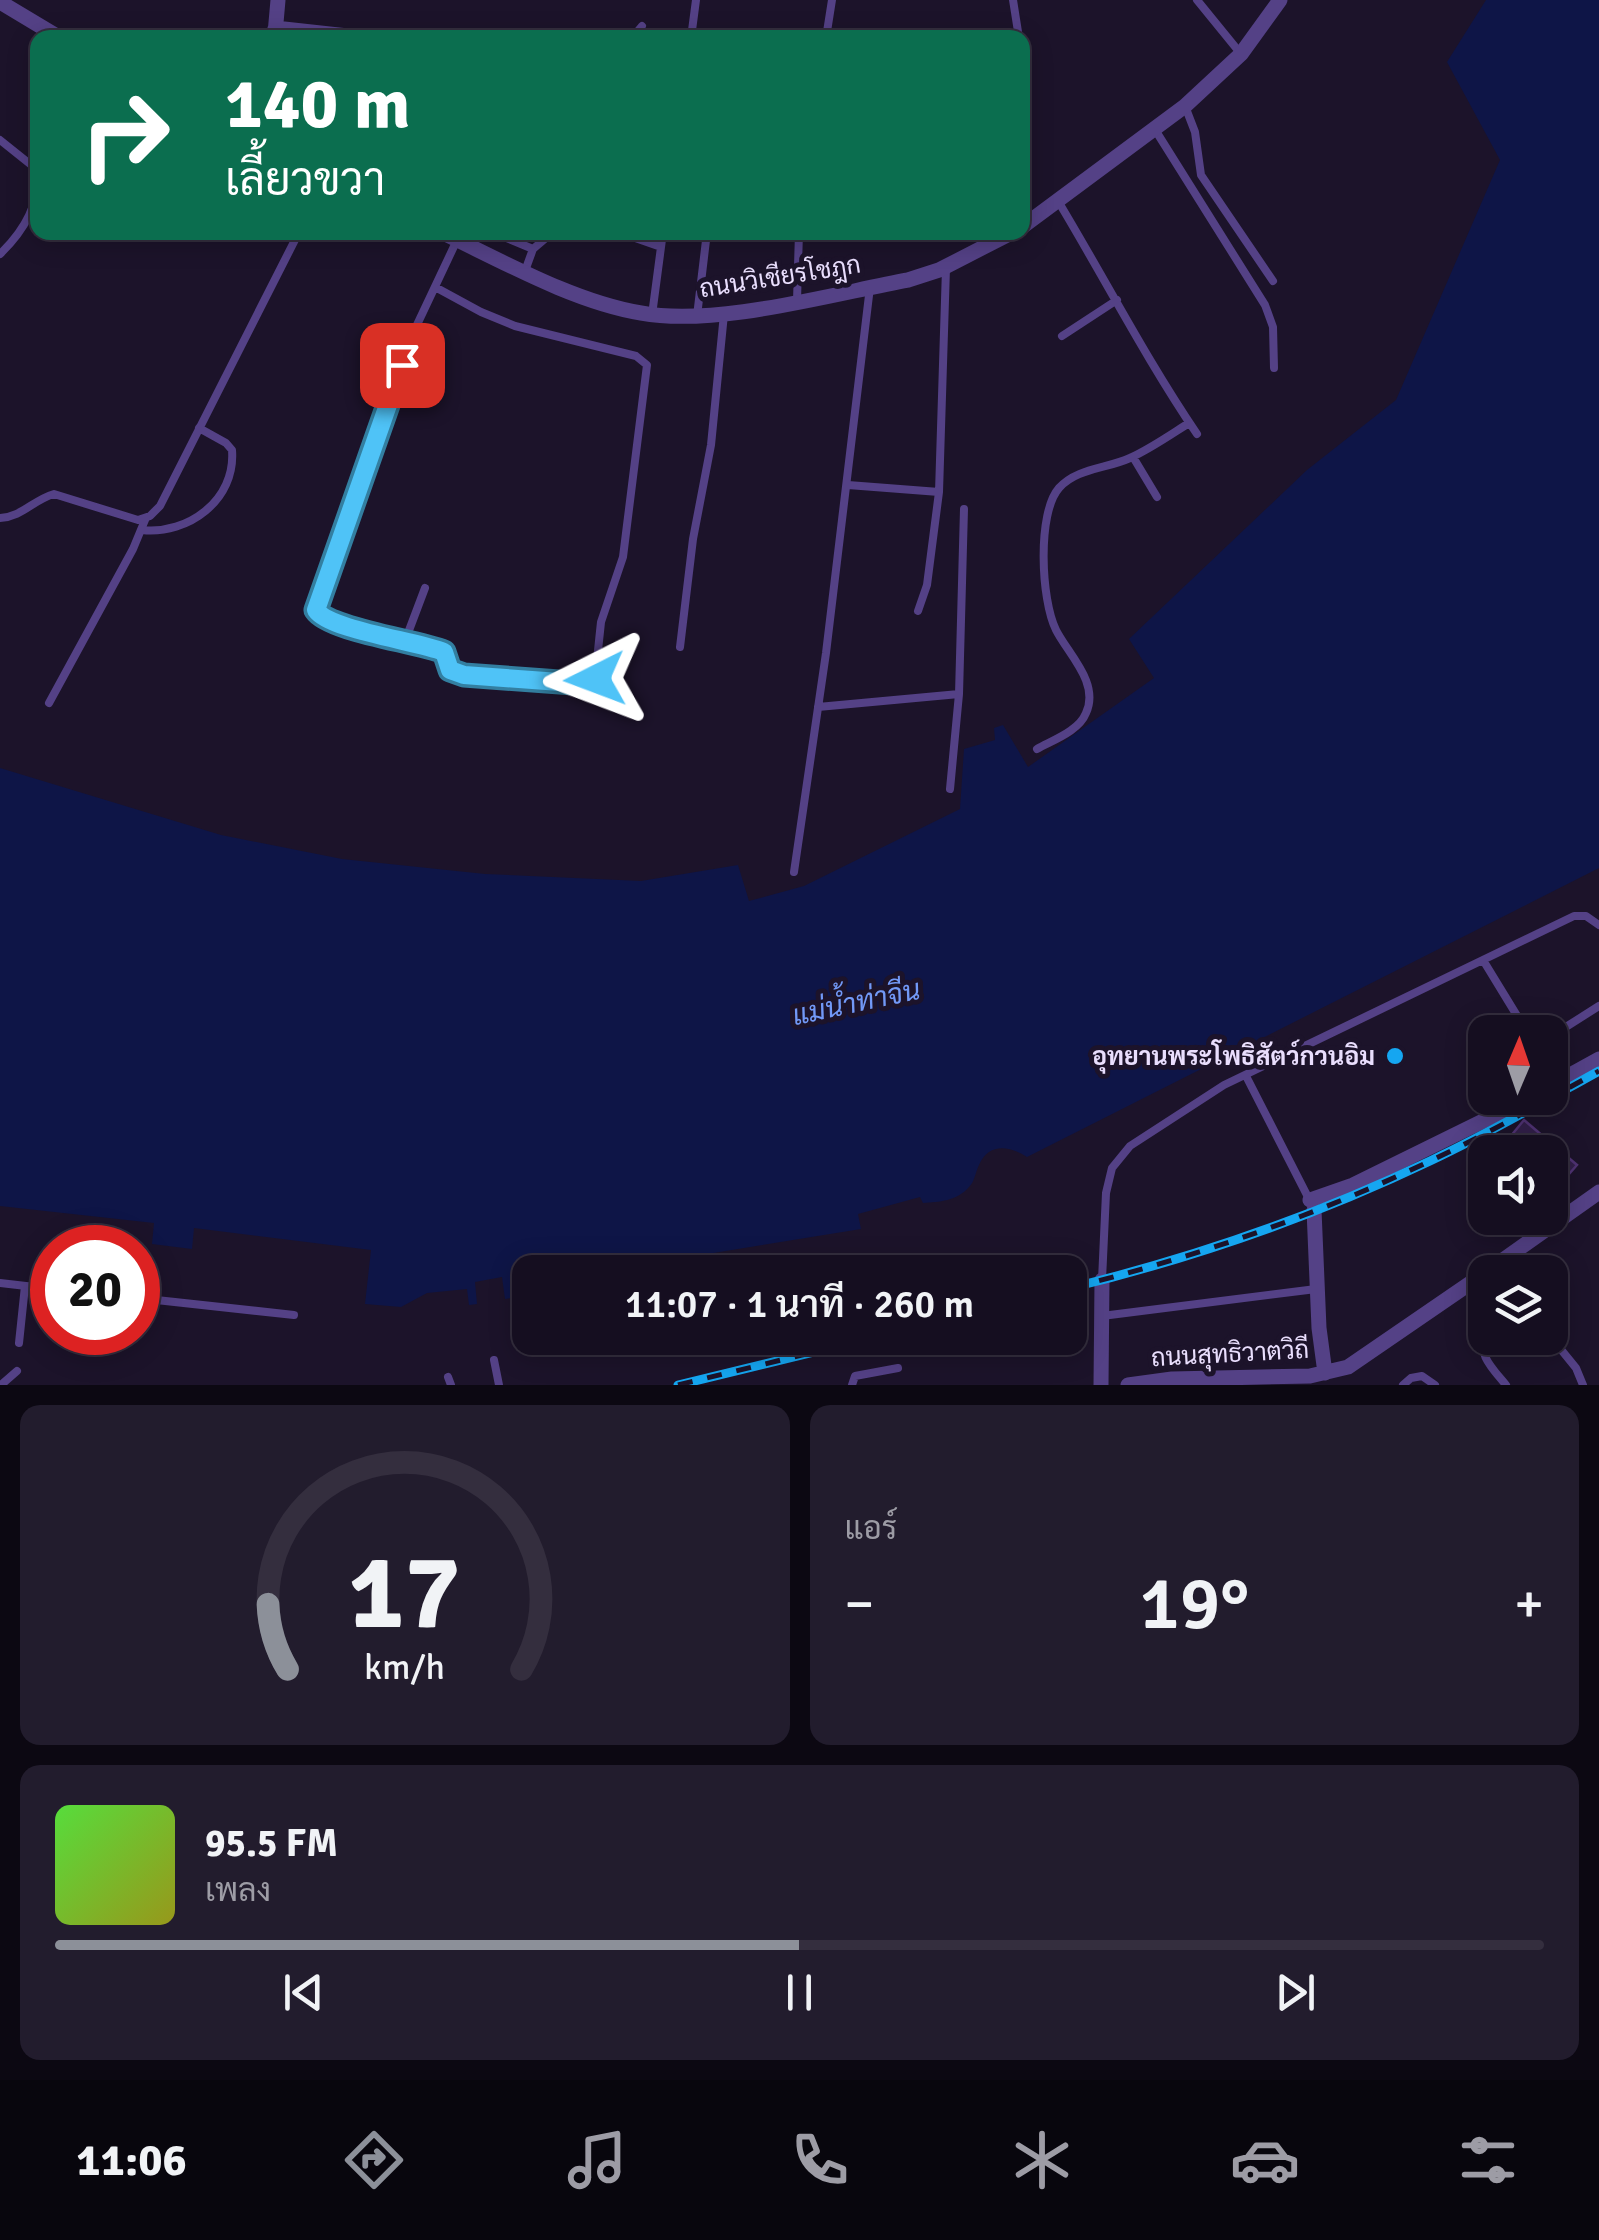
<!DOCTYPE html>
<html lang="th">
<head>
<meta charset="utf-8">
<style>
	body { margin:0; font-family:Signika,Sarabun,sans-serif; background:#221c2d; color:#f1f3f6; height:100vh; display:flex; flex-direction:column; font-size:38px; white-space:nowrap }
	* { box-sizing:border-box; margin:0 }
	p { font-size:32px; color:#9d9ca5 }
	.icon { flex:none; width:55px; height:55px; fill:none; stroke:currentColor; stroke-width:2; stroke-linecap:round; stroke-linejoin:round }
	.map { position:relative; height:1385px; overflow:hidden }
	.side { display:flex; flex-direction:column; gap:20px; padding:20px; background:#0c0812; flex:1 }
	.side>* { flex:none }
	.guide { position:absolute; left:30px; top:30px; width:1000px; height:210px; border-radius:20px; box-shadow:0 5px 25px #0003,0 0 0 2px #342e3e; background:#0b6e4f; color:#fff; overflow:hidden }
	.needle { width:65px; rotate:2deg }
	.buttons { position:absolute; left:1468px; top:1015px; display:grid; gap:20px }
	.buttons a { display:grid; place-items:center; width:100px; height:100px; border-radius:20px; background:#150e20; box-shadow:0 5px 25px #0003,0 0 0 2px #342e3e; font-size:50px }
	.speed { position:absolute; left:30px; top:1225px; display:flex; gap:20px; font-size:50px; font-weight:700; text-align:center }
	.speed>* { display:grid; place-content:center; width:130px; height:130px; border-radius:50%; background:#150e20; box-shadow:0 5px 25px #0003,0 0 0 2px #342e3e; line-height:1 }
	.speed .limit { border:15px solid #d22; background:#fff; color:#111 }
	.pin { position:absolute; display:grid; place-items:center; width:85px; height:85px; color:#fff; margin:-42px; border-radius:20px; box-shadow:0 5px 15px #0006 }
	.me { position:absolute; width:110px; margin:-55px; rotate:267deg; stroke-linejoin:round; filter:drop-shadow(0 0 8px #0008) }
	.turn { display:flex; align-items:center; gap:35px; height:210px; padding:0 30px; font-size:45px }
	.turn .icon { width:130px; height:130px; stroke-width:2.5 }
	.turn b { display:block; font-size:70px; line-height:85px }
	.big { font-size:75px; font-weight:600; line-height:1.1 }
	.side .widget { flex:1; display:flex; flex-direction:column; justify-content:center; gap:15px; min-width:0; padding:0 35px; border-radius:20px; background:#221c2d }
	.side .dial { align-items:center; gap:0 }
	.dial svg { height:260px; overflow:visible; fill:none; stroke:#342e3e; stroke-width:7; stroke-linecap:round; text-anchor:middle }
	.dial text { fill:#f1f3f6; stroke:none }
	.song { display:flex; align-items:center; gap:30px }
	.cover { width:120px; height:120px; border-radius:15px; background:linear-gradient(135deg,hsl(110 70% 55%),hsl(60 70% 35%)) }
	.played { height:10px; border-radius:5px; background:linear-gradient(90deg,#8c9099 50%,#342e3e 50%) }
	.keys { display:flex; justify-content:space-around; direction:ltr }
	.heat { display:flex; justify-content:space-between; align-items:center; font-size:55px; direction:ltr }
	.side .tiles { flex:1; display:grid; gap:20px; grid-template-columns:1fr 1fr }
	.widget:last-child { grid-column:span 2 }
	.trip { position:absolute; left:512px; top:1255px; width:575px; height:100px; border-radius:20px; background:#150e20; box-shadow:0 5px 25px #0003,0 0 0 2px #342e3e; font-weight:600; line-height:100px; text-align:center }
	.menu { display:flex; height:160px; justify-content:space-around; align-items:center; background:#08060d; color:#9d9ca5 }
	.menu .icon { width:70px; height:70px }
	.menu .selected { color:#8c9099 }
	.menu b { font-size:45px; color:#f1f3f6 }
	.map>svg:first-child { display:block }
	.water { fill:#0e1547 }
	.building { fill:#32204a; stroke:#503374; stroke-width:2.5 }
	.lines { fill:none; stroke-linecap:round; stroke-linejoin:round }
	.service { stroke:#544186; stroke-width:8 }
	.minor { stroke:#544186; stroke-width:15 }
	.rail-casing { stroke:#15a6f1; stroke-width:9 }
	.rail { stroke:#1c132a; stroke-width:5; stroke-dasharray:15; stroke-linecap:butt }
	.route-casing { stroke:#337fa1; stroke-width:25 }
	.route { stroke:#4fc3f7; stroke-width:18 }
	.poi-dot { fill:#15a6f1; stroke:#1c132a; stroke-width:4 }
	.labels { text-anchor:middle; stroke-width:10; stroke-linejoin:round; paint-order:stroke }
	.street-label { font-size:25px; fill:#e9defd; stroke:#1c132a }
	.poi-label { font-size:25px; font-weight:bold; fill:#e9defd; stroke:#1c132a; text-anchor:end }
	.water-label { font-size:28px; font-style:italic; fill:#7299f7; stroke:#1c132a }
</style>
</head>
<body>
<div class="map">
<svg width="1599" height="1385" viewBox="0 0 1599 1385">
	<rect width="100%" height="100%" fill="#1c132a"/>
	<path class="water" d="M1486,0h113v868l-572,289c-17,-11 -38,-15 -48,8 -4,8 -4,16 -10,22 -12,14 -30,15 -46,16l-3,-6 -62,17 3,15 -203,33v10h-128v23l-25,4 -3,-22 -27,5 2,22 -8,1 -2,-16 -40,4 -26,14 -36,-3 6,-54 -177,-22 -2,21 -40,-5 2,-21 -154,-17v-438l221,67 121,24 143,15 156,7 97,-16 11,36 55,-15 156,-77 4,-60 31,-9 -1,-12 9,-3 25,42 126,-89 -25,-39 178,-169 89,-70 104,-240 -53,-98z"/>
	<path class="building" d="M1524,1120l53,45 -15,17 -12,-10v-20h-22l-18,-15z"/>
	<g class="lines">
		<path class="service" d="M1013,0l6,38
			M1197,0l44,54
			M632,38l10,-12
			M691,38l5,-38
			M826,38l6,-38
			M1185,106l10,26 6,43 72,106
			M1154,128l111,177 8,22 1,41
			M0,140l35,28c8,33 -12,64 -35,86
			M1058,201c47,78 88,158 139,233
			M492,232l41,17 -8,22
			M618,232l43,15
			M78,237l6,-5
			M533,249l20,-17
			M435,287l46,25 34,14 121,30 11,9 -24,192 -22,65 -6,57 -8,5 -132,-11 -4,-3 -7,-19c-27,-10 -115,-22 -128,-41l99,-281 42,-89
			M797,301l2,-69
			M652,315l11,-83
			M697,316l10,-84
			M1062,336l55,-36
			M1133,457l24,40
			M848,485l91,7 7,-224
			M0,518c22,-1 33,-18 54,-24l84,26 12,-4 10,-10 139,-274
			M142,530c46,5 94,-30 90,-80l-6,-7 -27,-15
			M918,611l9,-26 12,-93
			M405,641l20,-53
			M680,647l13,-108 18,-94 13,-131
			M49,703l84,-154 12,-29
			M818,707l141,-13 5,-185
			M1037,749c16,-9 42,-18 49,-36 14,-30 -18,-59 -30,-83 -15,-30 -19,-117 3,-142 18,-20 47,-19 71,-30 20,-9 40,-23 59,-35
			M950,789l9,-95
			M794,872l32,-219 44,-366
			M1483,960l44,72
			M1550,1037l49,-31
			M1246,1076l64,125
			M1102,1280l4,-87 6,-25 18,-22 94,-61 350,-169h12l13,9
			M0,1283l52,6
			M138,1298l156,17
			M1102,1316l214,-27
			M1485,1332c-9,22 8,37 21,53
			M1550,1336l26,32 7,17
			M19,1343l6,-57
			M494,1360l5,25
			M448,1377l3,8
			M1,1385l16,-14
			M852,1385l3,-9 43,-8
			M1403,1385l8,-7 11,-2 13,9"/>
		<path class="minor" d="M0,2l60,36
			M275,28l91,10
			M275,34l3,-34
			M1022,227l163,-121 56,-52 39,-54
			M441,232c61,29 133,70 200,81 75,14 191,-19 267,-33l31,-10 74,-38
			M1550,1086l49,-27
			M1310,1200l43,-15 177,-87
			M1314,1210l5,118 6,45
			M1486,1272l113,-80
			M1101,1385l1,-105
			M1128,1385l44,-6 138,-3 38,-9 137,-94"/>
		<defs>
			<path id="rail" d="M1070,1288c123,-30 245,-72 360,-127 58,-27 113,-59 169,-90
				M678,1385l194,-47"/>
		</defs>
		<use href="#rail" class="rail-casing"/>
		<use href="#rail" class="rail"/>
	</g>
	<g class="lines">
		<defs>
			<path id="route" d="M402,365l-86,245c13,20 101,31 128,42l6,18 14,5 123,9 8,-5"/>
		</defs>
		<use href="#route" class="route-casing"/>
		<use href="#route" class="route"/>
	</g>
	<circle class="poi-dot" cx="1395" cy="1056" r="10"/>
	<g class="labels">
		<g class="street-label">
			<text transform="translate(780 276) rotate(-9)" y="9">ถนนวิเชียรโชฎก</text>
			<text transform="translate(1230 1353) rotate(-3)" y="9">ถนนสุทธิวาตวิถี</text>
		</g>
		<g class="poi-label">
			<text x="1375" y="1065">อุทยานพระโพธิสัตว์กวนอิม</text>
		</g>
		<g class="water-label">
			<text transform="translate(856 1002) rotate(-12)" y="10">แม่น้ำท่าจีน</text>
		</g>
	</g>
</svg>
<div class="buttons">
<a><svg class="needle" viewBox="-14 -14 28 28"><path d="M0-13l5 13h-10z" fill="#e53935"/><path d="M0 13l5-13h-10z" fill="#9d9ca5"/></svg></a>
<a><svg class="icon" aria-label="sound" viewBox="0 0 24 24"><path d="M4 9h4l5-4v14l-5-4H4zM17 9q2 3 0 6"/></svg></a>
<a><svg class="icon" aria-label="layers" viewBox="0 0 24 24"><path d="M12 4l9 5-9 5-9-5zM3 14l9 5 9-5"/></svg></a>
</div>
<div class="speed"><div class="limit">20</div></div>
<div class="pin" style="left:402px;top:365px;background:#d93025"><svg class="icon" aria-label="arrive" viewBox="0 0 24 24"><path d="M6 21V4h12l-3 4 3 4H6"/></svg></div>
<svg class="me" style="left:595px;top:679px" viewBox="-20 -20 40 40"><path d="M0-17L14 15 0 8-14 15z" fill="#4fc3f7" stroke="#fff" stroke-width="4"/></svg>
<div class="trip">11:07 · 1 นาที · 260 m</div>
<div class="guide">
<div class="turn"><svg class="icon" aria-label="right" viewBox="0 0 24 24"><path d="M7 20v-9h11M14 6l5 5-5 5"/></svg><div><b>140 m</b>เลี้ยวขวา</div></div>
</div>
</div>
<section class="side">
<div class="tiles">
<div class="widget dial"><svg viewBox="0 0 100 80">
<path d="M14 69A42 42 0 1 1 86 69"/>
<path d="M14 69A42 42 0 0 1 8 49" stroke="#8c9099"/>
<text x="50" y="56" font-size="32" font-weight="700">17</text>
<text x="50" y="72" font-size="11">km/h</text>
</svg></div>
<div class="widget"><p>แอร์</p>
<div class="heat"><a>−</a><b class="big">19°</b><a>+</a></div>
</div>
<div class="widget">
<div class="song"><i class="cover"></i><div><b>95.5 FM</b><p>เพลง</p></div></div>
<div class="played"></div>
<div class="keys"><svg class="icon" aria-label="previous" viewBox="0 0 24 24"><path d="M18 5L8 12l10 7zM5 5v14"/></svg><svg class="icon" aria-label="pause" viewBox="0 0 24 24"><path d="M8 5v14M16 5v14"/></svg><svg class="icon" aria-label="next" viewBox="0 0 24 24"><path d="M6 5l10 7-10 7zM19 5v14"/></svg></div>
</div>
</div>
</section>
<nav class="menu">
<b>11:06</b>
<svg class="icon selected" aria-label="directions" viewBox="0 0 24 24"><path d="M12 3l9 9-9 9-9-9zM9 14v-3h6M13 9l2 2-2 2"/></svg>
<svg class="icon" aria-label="music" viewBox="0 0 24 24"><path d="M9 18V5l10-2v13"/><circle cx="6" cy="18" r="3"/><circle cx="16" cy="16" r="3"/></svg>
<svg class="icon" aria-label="phone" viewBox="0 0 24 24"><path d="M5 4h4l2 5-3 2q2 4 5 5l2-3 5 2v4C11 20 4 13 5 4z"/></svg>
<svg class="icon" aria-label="climate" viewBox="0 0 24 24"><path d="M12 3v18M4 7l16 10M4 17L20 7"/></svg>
<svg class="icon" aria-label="car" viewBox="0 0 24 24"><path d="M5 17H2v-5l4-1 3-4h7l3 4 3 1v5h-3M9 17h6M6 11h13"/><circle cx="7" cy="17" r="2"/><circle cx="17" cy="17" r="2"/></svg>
<svg class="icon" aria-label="filters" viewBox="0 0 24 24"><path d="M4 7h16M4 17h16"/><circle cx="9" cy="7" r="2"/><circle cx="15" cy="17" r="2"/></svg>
</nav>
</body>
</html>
